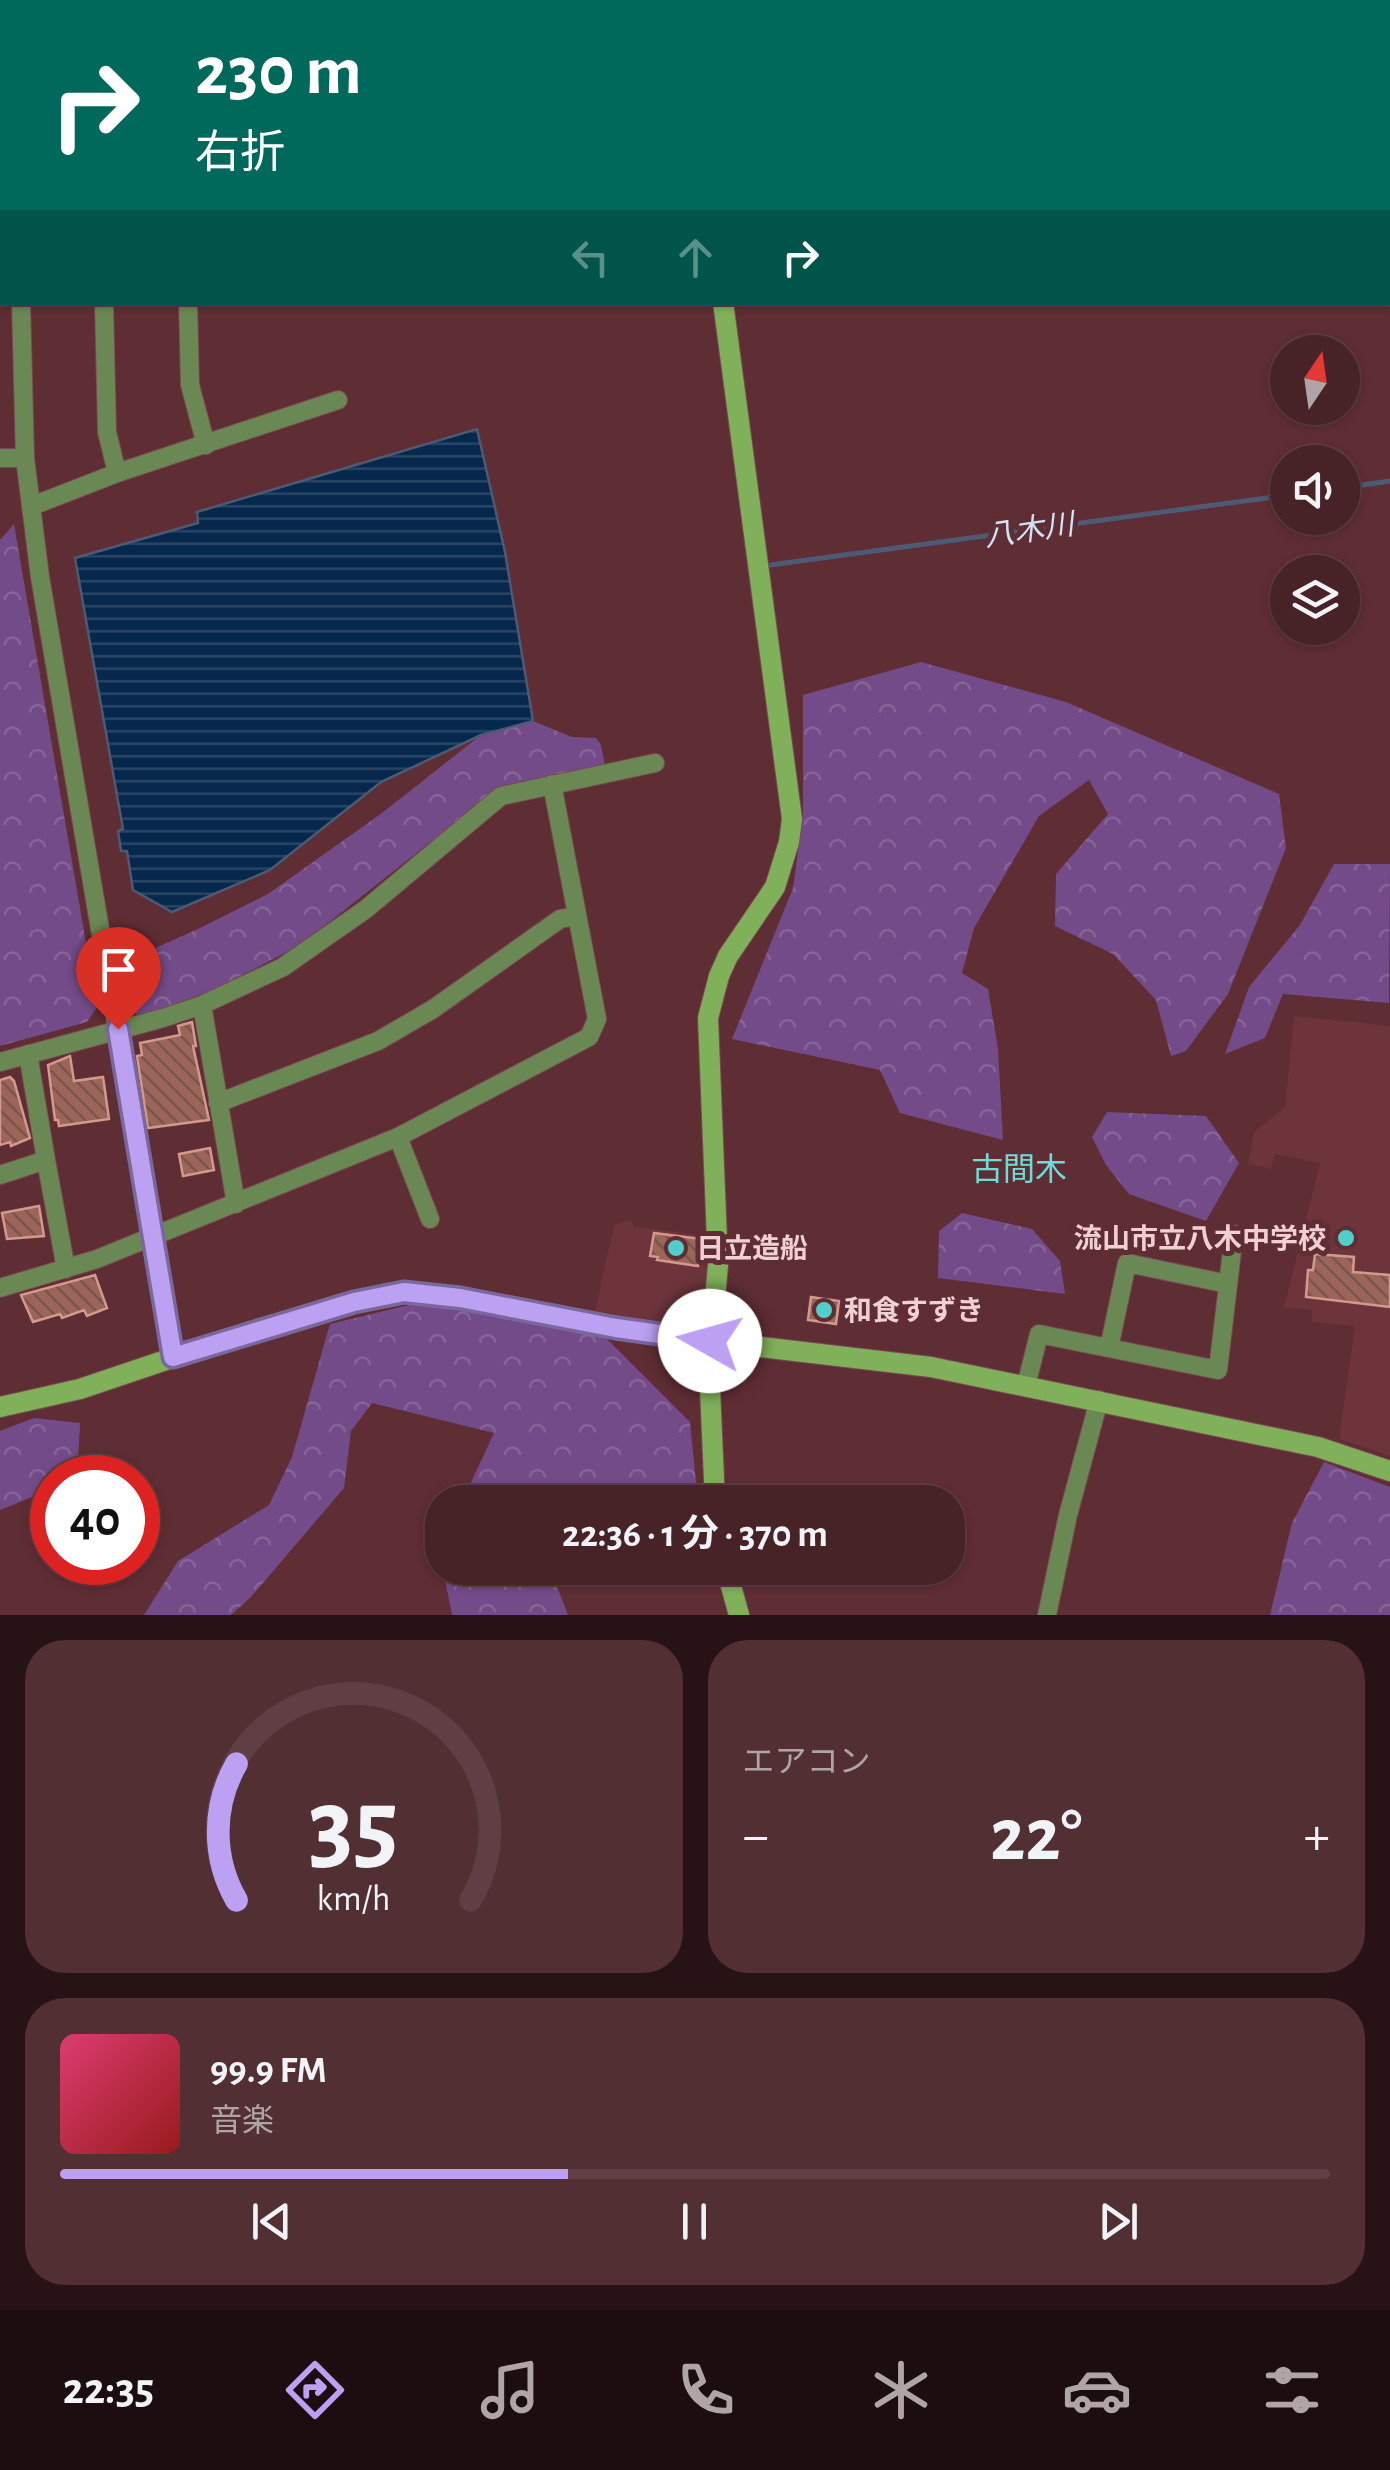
<!DOCTYPE html>
<html lang="ja">
<head>
<meta charset="utf-8">
<style>
	body { margin:0; font-family:"Alegreya Sans","Noto Sans JP",sans-serif; background:#512f33; color:#f1f3f6; height:100vh; display:flex; flex-direction:column; font-size:38px; white-space:nowrap }
	* { box-sizing:border-box; margin:0 }
	p { font-size:32px; color:#b0a4a7 }
	.icon { flex:none; width:55px; height:55px; fill:none; stroke:currentColor; stroke-width:2; stroke-linecap:round; stroke-linejoin:round }
	.map { position:relative; height:1615px; overflow:hidden }
	.drawer { display:flex; flex-direction:column; gap:25px; padding:25px; background:#271315; flex:1 }
	.drawer>* { flex:none }
	.hud { position:absolute; left:0px; top:0px; width:1390px; height:305px; box-shadow:0 2px 8px #0004,0 0 0 2px #5f3f44; background:#00695c; color:#fff; overflow:hidden }
	.needle { width:65px; rotate:13deg }
	.tools { position:absolute; left:1270px; top:335px; display:grid; gap:20px }
	.tools a { display:grid; place-items:center; width:90px; height:90px; border-radius:50%; background:#472227; box-shadow:0 2px 8px #0004,0 0 0 2px #5f3f44; font-size:50px }
	.speed { position:absolute; left:30px; top:1455px; display:flex; gap:20px; font-size:50px; font-weight:700; text-align:center }
	.speed>* { display:grid; place-content:center; width:130px; height:130px; border-radius:50%; background:#472227; box-shadow:0 2px 8px #0004,0 0 0 2px #5f3f44; line-height:1 }
	.speed .limit { border:15px solid #d22; background:#fff; color:#111 }
	.pin { position:absolute; display:grid; place-items:center; width:85px; height:85px; color:#fff; margin:-102px -42px; border-radius:50% 50% 50% 0; rotate:-45deg; box-shadow:0 0 10px #0007 }
	.pin .icon { rotate:45deg }
	.me { position:absolute; width:110px; margin:-55px; rotate:277deg; stroke-linejoin:round; filter:drop-shadow(0 0 8px #0008) }
	.turn { display:flex; align-items:center; gap:35px; height:210px; padding:0 30px; font-size:45px }
	.turn .icon { width:130px; height:130px; stroke-width:2.5 }
	.turn b { display:block; font-size:70px; line-height:85px }
	.lanes { display:flex; align-items:center; height:95px; padding:0 30px; background:#0003; justify-content:center; gap:50px; direction:ltr }
	.lanes .off { opacity:.35 }
	.big { font-size:75px; font-weight:700; line-height:1.1 }
	.drawer .widget { flex:1; display:flex; flex-direction:column; justify-content:center; gap:15px; min-width:0; padding:0 35px; border-radius:40px; background:#512f33 }
	.drawer .dial { align-items:center; gap:0 }
	.dial svg { height:260px; overflow:visible; fill:none; stroke:#5f3f44; stroke-width:7; stroke-linecap:round; text-anchor:middle }
	.dial text { fill:#f1f3f6; stroke:none }
	.song { display:flex; align-items:center; gap:30px }
	.cover { width:120px; height:120px; border-radius:15px; background:linear-gradient(135deg,hsl(340 70% 55%),hsl(0 70% 35%)) }
	.played { height:10px; border-radius:5px; background:linear-gradient(90deg,#bca0f2 40%,#5f3f44 40%) }
	.keys { display:flex; justify-content:space-around; direction:ltr }
	.heat { display:flex; justify-content:space-between; align-items:center; font-size:55px; direction:ltr }
	.drawer .tiles { flex:1; display:grid; gap:25px; grid-template-columns:1fr 1fr }
	.widget:last-child { grid-column:span 2 }
	.trip { position:absolute; left:425px; top:1485px; width:540px; height:100px; border-radius:40px; background:#472227; box-shadow:0 2px 8px #0004,0 0 0 2px #5f3f44; font-weight:700; line-height:100px; text-align:center }
	.tab-bar { display:flex; height:160px; justify-content:space-around; align-items:center; background:#1c0e10; color:#b0a4a7 }
	.tab-bar .icon { width:70px; height:70px }
	.tab-bar .current { color:#bca0f2 }
	.tab-bar b { font-size:45px; color:#f1f3f6 }
	.map>svg:first-child { display:block }
	.built { fill:#6e343c }
	.forest { fill:url(#forest-crowns) }
	.water { fill:url(#water-rules); stroke:#4c5a74; stroke-width:2.5 }
	.lines { fill:none; stroke-linecap:round; stroke-linejoin:round }
	.stream { stroke:#4c5a74; stroke-width:5 }
	.building { fill:url(#building-back-hatch); stroke:#d3998c; stroke-width:2.5 }
	.street-casing { stroke:#794a51; stroke-width:20 }
	.secondary-casing { stroke:#794a51; stroke-width:22 }
	.street { stroke:#6a8853; stroke-width:18 }
	.secondary { stroke:#80b059; stroke-width:20 }
	.route-casing { stroke:#7a689d; stroke-width:25 }
	.route { stroke:#bca0f2; stroke-width:18 }
	.poi-dot { fill:#53cdca; stroke:#5f2d34; stroke-width:4 }
	.labels { text-anchor:middle; stroke-width:10; stroke-linejoin:round; paint-order:stroke }
	.poi-label { font-size:28px; font-weight:bold; fill:#f1d0d3; stroke:#5f2d34; text-anchor:start }
	.water-label { font-size:30px; font-style:italic; fill:#d2e3f6; stroke:#5f2d34 }
	.quarter-label { font-size:32px; fill:#6fdbd7; stroke:#5f2d34 }
</style>
</head>
<body>
<div class="map">
<svg width="1390" height="1615" viewBox="0 0 1390 1615">
	<defs>
		<pattern id="forest-crowns" width="20" height="18" patternUnits="userSpaceOnUse" patternTransform="scale(2.5)"><rect width="20" height="18" fill="#724b88"/><path d="M2 6a3 3 0 1 1 6 0M12 15a3 3 0 1 1 6 0" fill="none" stroke="#876498"/></pattern>
		<pattern id="water-rules" width="6" height="5" patternUnits="userSpaceOnUse" patternTransform="scale(2.5)"><rect width="6" height="5" fill="#05284c"/><path d="M0 2.5h6" fill="none" stroke="#2a4665"/></pattern>
		<pattern id="building-back-hatch" width="6" height="6" patternUnits="userSpaceOnUse" patternTransform="scale(2.5)"><rect width="6" height="6" fill="#9b6559"/><path d="M-1 5l2 2M0 0l6 6M5-1l2 2" fill="none" stroke="#7a554f"/></pattern>
	</defs>
	<rect width="100%" height="100%" fill="#5f2d34"/>
	<path class="built" d="M1294,1016l96,10v430l-51,-17 16,-113 -43,-4v-12l-28,-3 36,-144 -45,-9 -4,15 -23,-5 6,-32 31,-25z
		M631,1220l4,7 74,9 -3,83 -11,7 -33,-2 -67,-13 19,-86z"/>
	<path class="forest" d="M14,524l83,483 -10,15 -87,24v-506z
		M921,662l145,40 213,92 7,54 -58,146 -42,57 -15,5 -15,-56 -43,-46 -58,-28 1,-52 52,-60 -19,-34 -50,36 -65,112 -12,45 26,16 10,60 5,91 -103,-27 -20,-43 -148,-31 61,-151 10,-74v-119z
		M533,721l39,16 24,1 5,7 4,20 -110,26 -196,155 -86,44 -73,27 -19,-15 -7,-41 21,-4 63,-28 70,-35 114,-81 99,-78z
		M1334,864h56l-1,139 -106,-9 -18,44 -40,16 24,-67 51,-62z
		M1107,1112l99,4 33,47 -33,58 -77,-27 -23,-29 -14,-28z
		M962,1213l70,16 28,32 5,33 -127,-16 1,-47z
		M421,1302l185,36 84,84 8,80h-236l32,-69 -122,-30 -21,28 -7,57 -93,109 -20,18h-87l34,-54 91,-56 23,-48 38,-133z
		M34,1418l46,5 -3,54 -25,1v11l-52,21v-79z
		M1324,1462l66,25v128h-120l22,-92z
		M442,1543v25h134l-20,16 12,31h-116l-13,-65z"/>
	<path class="water" d="M477,429l28,123 28,169 -52,14 -100,47 -111,88 -98,42 -39,-22 -6,-39h-6l-3,-20 5,-2 -48,-271 123,-35 -1,-11z"/>
	<g class="lines">
		<path class="stream" d="M1342,488l48,-7
			M770,565l518,-70"/>
	</g>
	<path class="building" d="M192,1022l4,24h-3l16,74 -61,8 -11,-72 5,-1 -2,-12 40,-8 -2,-9z
		M70,1056l4,25 29,-4 6,42 -50,7 -1,-6h-3l-7,-55z
		M10,1077l4,4 16,57 -19,8 -1,-4 -10,3v-65z
		M210,1148l4,22 -31,6 -4,-22z
		M39,1206l5,30 -37,3 -5,-26z
		M654,1233l48,6 -4,27 -41,-6 1,-3 -8,-1z
		M1315,1254l39,3 -1,15 37,3v32l-84,-10 2,-27h5z
		M95,1275l12,33 -20,8 -3,-6 -22,8 -2,-4 -27,8 -12,-27z
		M811,1297l28,4 -3,23 -28,-4z"/>
	<g class="lines">
		<defs>
			<path id="street" d="M12,0v2
				M130,0l5,2
				M387,0l1,2
				M585,0l3,2
				M0,175h2
				M1388,272l2,1
				M21,302l4,156 15,119 133,780
				M104,302l3,130 10,41
				M188,302l2,83 16,60
				M0,458h25
				M32,506l85,-33 221,-73
				M202,1005l34,199
				M0,1062l163,-44 39,-13 81,-38 83,-58 135,-113 154,-33
				M218,1103l160,-62 55,-32 127,-90 17,-3
				M398,1137l191,-100 8,-18 -45,-235
				M46,1160l20,109
				M0,1175l46,-15 -18,-106
				M0,1288l97,-29 301,-122 32,82
				M1109,1348l18,-85 101,21
				M1026,1386l13,-52 179,36 16,-136
				M1047,1615l21,-100 31,-115"/>
			<path id="secondary" d="M780,2l1,-2
				M0,1407l80,-18 172,-58 133,-37 20,-2 55,6 216,39 255,30 387,80 72,24
				M715,1502l-6,-136 9,-101 -10,-247 11,-42 9,-20 47,-69 14,-45 3,-23 -69,-517
				M726,1568l13,47"/>
		</defs>
		<use href="#street" class="street-casing"/>
		<use href="#secondary" class="secondary-casing"/>
		<use href="#street" class="street"/>
		<use href="#secondary" class="secondary"/>
	</g>
	<g class="lines">
		<defs>
			<path id="route" d="M118,1029l55,328 181,-55 50,-10 56,6 156,30 94,13"/>
		</defs>
		<use href="#route" class="route-casing"/>
		<use href="#route" class="route"/>
	</g>
	<g class="poi-dot">
		<circle cx="1346" cy="1238" r="10"/>
		<circle cx="676" cy="1248" r="10"/>
		<circle cx="824" cy="1310" r="10"/>
	</g>
	<g class="labels">
		<g class="poi-label">
			<text x="1326" y="1248" text-anchor="end">流山市立八木中学校</text>
			<text x="696" y="1258">日立造船</text>
			<text x="844" y="1320">和食すずき</text>
		</g>
		<g class="water-label">
			<text transform="translate(1029 530) rotate(-8)" y="10">八木川</text>
		</g>
		<g class="quarter-label">
			<text x="1019" y="1180">古間木</text>
		</g>
	</g>
</svg>
<div class="tools">
<a><svg class="needle" viewBox="-14 -14 28 28"><path d="M0-13l5 13h-10z" fill="#e53935"/><path d="M0 13l5-13h-10z" fill="#b0a4a7"/></svg></a>
<a><svg class="icon" aria-label="sound" viewBox="0 0 24 24"><path d="M4 9h4l5-4v14l-5-4H4zM17 9q2 3 0 6"/></svg></a>
<a><svg class="icon" aria-label="layers" viewBox="0 0 24 24"><path d="M12 4l9 5-9 5-9-5zM3 14l9 5 9-5"/></svg></a>
</div>
<div class="speed"><div class="limit">40</div></div>
<div class="pin" style="left:118px;top:1029px;background:#d93025"><svg class="icon" aria-label="arrive" viewBox="0 0 24 24"><path d="M6 21V4h12l-3 4 3 4H6"/></svg></div>
<svg class="me" style="left:710px;top:1341px" viewBox="-20 -20 40 40"><circle r="19" fill="#fff"/><path d="M0-13L10 11 0 6-10 11z" fill="#bca0f2"/></svg>
<div class="trip">22:36 · 1 分 · 370 m</div>
<div class="hud">
<div class="turn"><svg class="icon" aria-label="right" viewBox="0 0 24 24"><path d="M7 20v-9h11M14 6l5 5-5 5"/></svg><div><b>230 m</b>右折</div></div>
<div class="lanes"><svg class="icon off" aria-label="left" viewBox="0 0 24 24"><path d="M17 20v-9H6M10 6l-5 5 5 5"/></svg><svg class="icon off" aria-label="ahead" viewBox="0 0 24 24"><path d="M12 20V5M6 11l6-6 6 6"/></svg><svg class="icon" aria-label="right" viewBox="0 0 24 24"><path d="M7 20v-9h11M14 6l5 5-5 5"/></svg></div>
</div>
</div>
<section class="drawer">
<div class="tiles">
<div class="widget dial"><svg viewBox="0 0 100 80">
<path d="M14 69A42 42 0 1 1 86 69"/>
<path d="M14 69A42 42 0 0 1 14 27" stroke="#bca0f2"/>
<text x="50" y="56" font-size="32" font-weight="700">35</text>
<text x="50" y="72" font-size="11">km/h</text>
</svg></div>
<div class="widget"><p>エアコン</p>
<div class="heat"><a>−</a><b class="big">22°</b><a>+</a></div>
</div>
<div class="widget">
<div class="song"><i class="cover"></i><div><b>99.9 FM</b><p>音楽</p></div></div>
<div class="played"></div>
<div class="keys"><svg class="icon" aria-label="previous" viewBox="0 0 24 24"><path d="M18 5L8 12l10 7zM5 5v14"/></svg><svg class="icon" aria-label="pause" viewBox="0 0 24 24"><path d="M8 5v14M16 5v14"/></svg><svg class="icon" aria-label="next" viewBox="0 0 24 24"><path d="M6 5l10 7-10 7zM19 5v14"/></svg></div>
</div>
</div>
</section>
<nav class="tab-bar">
<b>22:35</b>
<svg class="icon current" aria-label="directions" viewBox="0 0 24 24"><path d="M12 3l9 9-9 9-9-9zM9 14v-3h6M13 9l2 2-2 2"/></svg>
<svg class="icon" aria-label="music" viewBox="0 0 24 24"><path d="M9 18V5l10-2v13"/><circle cx="6" cy="18" r="3"/><circle cx="16" cy="16" r="3"/></svg>
<svg class="icon" aria-label="phone" viewBox="0 0 24 24"><path d="M5 4h4l2 5-3 2q2 4 5 5l2-3 5 2v4C11 20 4 13 5 4z"/></svg>
<svg class="icon" aria-label="climate" viewBox="0 0 24 24"><path d="M12 3v18M4 7l16 10M4 17L20 7"/></svg>
<svg class="icon" aria-label="car" viewBox="0 0 24 24"><path d="M5 17H2v-5l4-1 3-4h7l3 4 3 1v5h-3M9 17h6M6 11h13"/><circle cx="7" cy="17" r="2"/><circle cx="17" cy="17" r="2"/></svg>
<svg class="icon" aria-label="filters" viewBox="0 0 24 24"><path d="M4 7h16M4 17h16"/><circle cx="9" cy="7" r="2"/><circle cx="15" cy="17" r="2"/></svg>
</nav>
</body>
</html>
